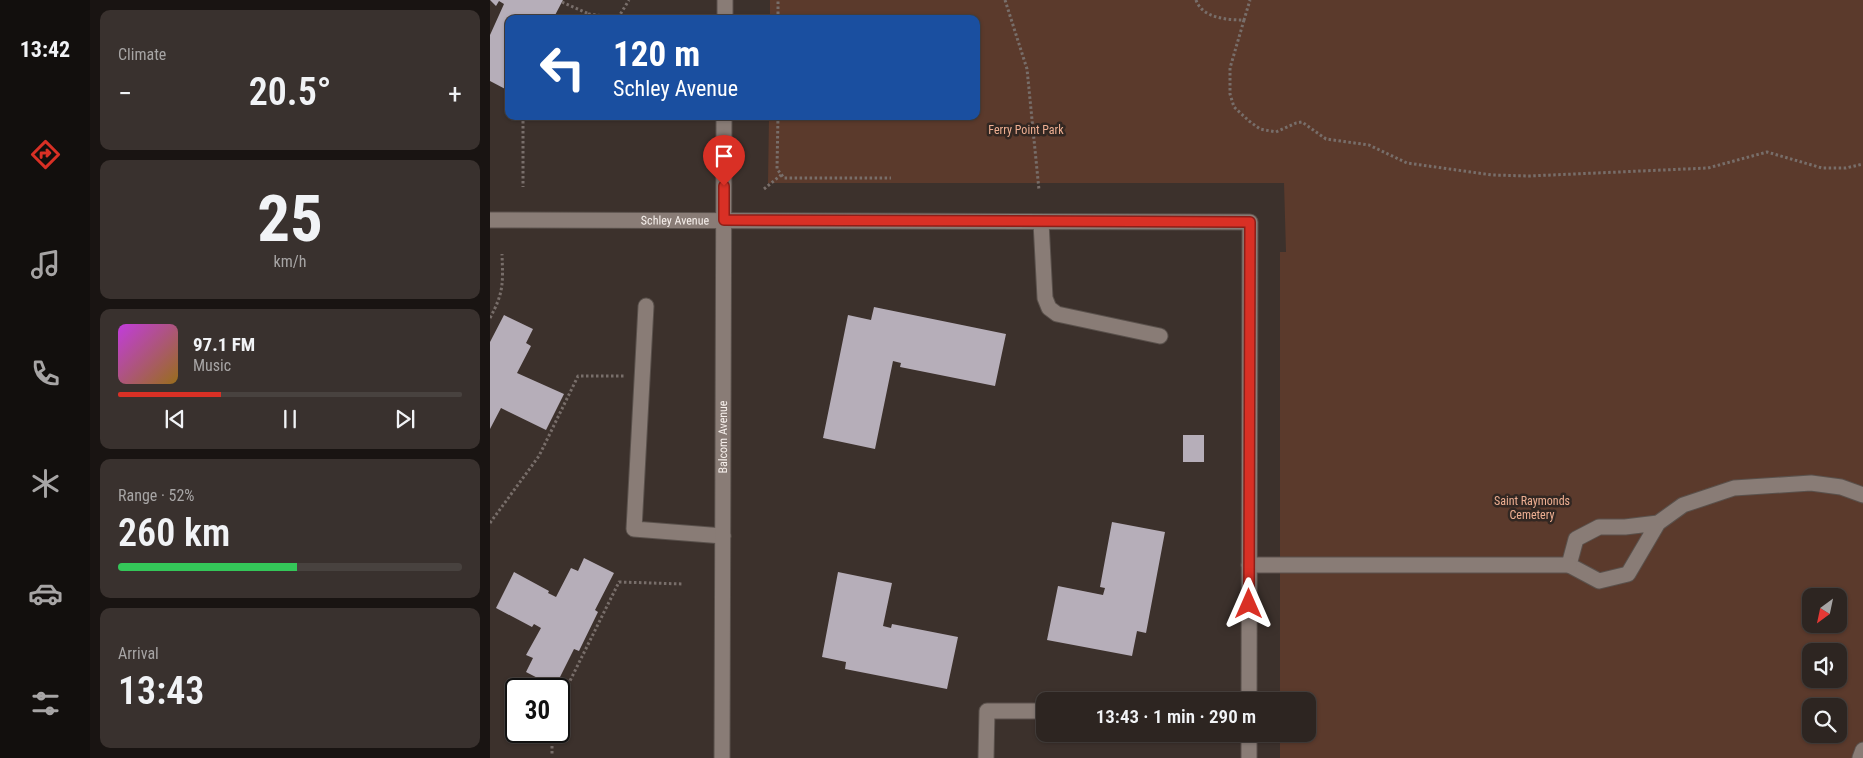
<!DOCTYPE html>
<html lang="en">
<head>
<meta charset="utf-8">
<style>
	body { margin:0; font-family:"Roboto Condensed",sans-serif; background:#39312e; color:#f1f3f6; height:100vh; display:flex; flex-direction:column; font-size:19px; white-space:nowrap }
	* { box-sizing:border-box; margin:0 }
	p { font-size:16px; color:#a7a5a5 }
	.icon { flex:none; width:28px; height:28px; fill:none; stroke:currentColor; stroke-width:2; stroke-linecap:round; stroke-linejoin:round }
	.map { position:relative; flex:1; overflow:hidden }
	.side { display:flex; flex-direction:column; gap:10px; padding:10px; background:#191412; width:400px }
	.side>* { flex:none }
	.banner { position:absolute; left:15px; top:15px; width:475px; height:105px; border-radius:10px; box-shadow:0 1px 4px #0004,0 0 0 1px #48423f; background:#1a4fa0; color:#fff; overflow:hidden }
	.needle { width:32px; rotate:213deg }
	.controls { position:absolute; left:1312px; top:588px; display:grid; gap:10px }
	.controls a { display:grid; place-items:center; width:45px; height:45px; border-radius:10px; background:#2d2521; box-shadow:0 1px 4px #0004,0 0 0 1px #48423f; font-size:25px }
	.speed { position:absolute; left:15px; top:678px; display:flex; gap:10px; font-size:25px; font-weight:700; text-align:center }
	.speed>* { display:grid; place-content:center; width:65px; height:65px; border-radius:50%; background:#2d2521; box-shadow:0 1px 4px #0004,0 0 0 1px #48423f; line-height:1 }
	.speed .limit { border:2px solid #111; border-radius:8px; background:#fff; color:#111 }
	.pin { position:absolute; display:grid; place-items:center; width:42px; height:42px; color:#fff; margin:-51px -21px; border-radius:50% 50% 50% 0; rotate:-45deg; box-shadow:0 0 5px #0007 }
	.pin .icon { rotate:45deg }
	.me { position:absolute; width:55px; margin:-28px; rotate:0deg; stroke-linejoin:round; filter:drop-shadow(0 0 4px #0008) }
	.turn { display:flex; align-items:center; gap:18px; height:105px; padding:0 25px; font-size:22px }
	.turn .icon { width:65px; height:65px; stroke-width:2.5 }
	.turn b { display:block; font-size:35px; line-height:42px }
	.big { font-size:38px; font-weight:600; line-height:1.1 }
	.side .tile { flex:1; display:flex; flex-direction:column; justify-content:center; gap:8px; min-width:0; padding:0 18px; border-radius:10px; background:#39312e }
	.side .dial { align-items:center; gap:0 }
	.dial b { font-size:65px; line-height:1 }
	.song { display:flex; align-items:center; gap:15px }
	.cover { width:60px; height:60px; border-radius:8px; background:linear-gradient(135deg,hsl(290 70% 55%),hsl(40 70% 35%)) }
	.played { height:5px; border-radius:2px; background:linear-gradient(90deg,#d93025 30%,#48423f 30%) }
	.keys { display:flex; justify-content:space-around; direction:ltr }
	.heat { display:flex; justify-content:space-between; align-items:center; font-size:28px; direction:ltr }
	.charge { height:8px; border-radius:4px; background:linear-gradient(90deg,#34c759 52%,#48423f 0) }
	.trip { position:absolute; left:546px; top:692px; width:280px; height:50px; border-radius:10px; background:#2d2521; box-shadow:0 1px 4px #0004,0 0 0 1px #48423f; font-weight:600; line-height:50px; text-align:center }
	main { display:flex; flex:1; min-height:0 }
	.dock { display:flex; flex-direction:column; width:90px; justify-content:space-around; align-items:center; background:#120f0d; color:#a7a5a5 }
	.dock .icon { width:35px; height:35px }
	.dock .on { color:#d93025 }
	.dock b { font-size:22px; color:#f1f3f6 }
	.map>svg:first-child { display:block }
	.green { fill:#5b3a2c; fill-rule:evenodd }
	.building { fill:#b6aeb9 }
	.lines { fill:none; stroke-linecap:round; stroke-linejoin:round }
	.minor-casing { stroke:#5a514c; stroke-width:17 }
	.path { stroke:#786e6a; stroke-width:3; stroke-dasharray:2.5 2.5; stroke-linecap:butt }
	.minor { stroke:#897c76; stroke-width:15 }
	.route-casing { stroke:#8d1f18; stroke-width:12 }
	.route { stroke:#d93025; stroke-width:9 }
	.labels { text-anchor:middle; stroke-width:5; stroke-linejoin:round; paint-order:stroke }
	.park-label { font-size:12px; fill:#eeaf92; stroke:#322722 }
	.street-label { font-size:12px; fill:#f6efeb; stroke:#322722 }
</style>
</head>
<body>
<main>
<nav class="dock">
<b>13:42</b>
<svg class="icon on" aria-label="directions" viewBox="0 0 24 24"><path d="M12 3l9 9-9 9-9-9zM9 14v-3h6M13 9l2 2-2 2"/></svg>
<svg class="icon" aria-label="music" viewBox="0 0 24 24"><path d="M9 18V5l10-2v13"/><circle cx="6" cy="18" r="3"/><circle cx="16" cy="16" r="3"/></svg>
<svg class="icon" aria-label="phone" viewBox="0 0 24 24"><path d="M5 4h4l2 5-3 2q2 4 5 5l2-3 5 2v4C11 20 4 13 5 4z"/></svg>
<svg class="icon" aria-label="climate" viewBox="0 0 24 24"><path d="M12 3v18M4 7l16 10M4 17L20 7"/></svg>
<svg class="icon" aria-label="car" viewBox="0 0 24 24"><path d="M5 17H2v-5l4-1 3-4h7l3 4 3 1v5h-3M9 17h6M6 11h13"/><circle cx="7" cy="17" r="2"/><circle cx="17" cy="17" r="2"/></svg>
<svg class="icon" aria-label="filters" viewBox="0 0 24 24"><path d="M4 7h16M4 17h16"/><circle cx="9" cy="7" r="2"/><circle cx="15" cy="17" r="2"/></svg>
</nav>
<section class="side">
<div class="tile"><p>Climate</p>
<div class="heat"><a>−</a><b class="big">20.5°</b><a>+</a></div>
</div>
<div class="tile dial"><b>25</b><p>km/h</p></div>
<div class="tile">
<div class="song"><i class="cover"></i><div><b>97.1 FM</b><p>Music</p></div></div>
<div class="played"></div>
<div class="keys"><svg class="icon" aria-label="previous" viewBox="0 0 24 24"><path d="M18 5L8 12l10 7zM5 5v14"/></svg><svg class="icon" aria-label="pause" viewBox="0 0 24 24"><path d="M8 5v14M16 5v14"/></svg><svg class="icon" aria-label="next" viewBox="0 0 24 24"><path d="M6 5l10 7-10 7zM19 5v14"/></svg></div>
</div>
<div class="tile"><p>Range · 52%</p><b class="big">260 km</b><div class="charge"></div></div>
<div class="tile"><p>Arrival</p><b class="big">13:43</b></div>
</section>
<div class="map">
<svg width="1373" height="758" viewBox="0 0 1373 758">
	<rect width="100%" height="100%" fill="#3c312c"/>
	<path class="green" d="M280,0h1093v758h-583v-24h28v-33h-28v-449h6l-2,-69h-516l1,-67h207v-97h-206zM1321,596h28v28h-28zM1321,651h28v28h-28zM1321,706h28v28h-28z"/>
	<path class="building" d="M0,0h73l-10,19h-44v72l-19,-10v-46l14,-31 -5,-3 -3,5z
		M384,307l132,27 -11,52 -95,-19 1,-4 -8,-2 -18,88 -52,-11 25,-123 23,5z
		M14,315l29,14 -7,14 5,3 -14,27 47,21 -18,36 -45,-22 -11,21v-87z
		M693,435h21v27h-21z
		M622,522l53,10 -19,101 -9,-2 -5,25 -85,-16 11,-54 45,9 2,-7 -5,-1z
		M94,558l30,15 -19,37 3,2 -19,39 -5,-2 -19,38 -29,-15 7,-14 -7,-3 15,-27 -7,-4 -2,3 -36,-19 18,-36 35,19 -1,2 8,4 15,-29 7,3z
		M348,572l54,11 -9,43 8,2 1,-4 66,13 -11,52 -102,-20 1,-7 -24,-5z"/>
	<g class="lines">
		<defs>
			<g id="minor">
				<path d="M235,19v-19"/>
				<path id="s1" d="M0,220l760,2 -1,479"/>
				<path d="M551,222l4,76 4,10 8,6 103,22"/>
				<path d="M156,306l-12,223 89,7"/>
				<path d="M1168,523l-33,4h-26l-23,12 -7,26 30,16 29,-7 30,-51 25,-18 51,-17 77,-5 30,4 22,8"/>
				<path d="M759,565h320"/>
				<path id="s2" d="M232,758l2,-642"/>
				<path d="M496,758l1,-47h58"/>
				<path d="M759,758v-24"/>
				<path d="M1370,758l3,-8"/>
			</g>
		</defs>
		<use href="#minor" class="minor-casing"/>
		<path class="path" d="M515,0l22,69 12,121
			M706,0c6,18 31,20 48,20l6,-20
			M72,2l27,12
			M96,19l3,-5 29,4 11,-18
			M288,19v-19
			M754,20l-14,48v26l4,13 15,14 11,8 16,3 20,-9 6,-1 24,17 43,6 38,18 85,12 37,1 179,-8 59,-16 55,16h24l17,-4
			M33,116v71
			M288,116l-1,53 7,9h107
			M274,189l17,-14
			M0,318c14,-26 13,-35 12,-64
			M0,523l49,-67 39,-80h47
			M69,703l60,-121 64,2
			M62,731v24"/>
		<use href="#minor" class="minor"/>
	</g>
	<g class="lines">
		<defs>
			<path id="route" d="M234,186v34l526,2 -1,382"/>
		</defs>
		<use href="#route" class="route-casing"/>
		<use href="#route" class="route"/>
	</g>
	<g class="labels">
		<g class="park-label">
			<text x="536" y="134">Ferry Point Park</text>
			<text x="1042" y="505">Saint Raymonds<tspan x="1042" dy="14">Cemetery</tspan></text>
		</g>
		<g class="street-label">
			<text dy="4" stroke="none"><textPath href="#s1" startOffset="185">Schley Avenue</textPath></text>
			<text dy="4" stroke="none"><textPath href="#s2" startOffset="321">Balcom Avenue</textPath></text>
		</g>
	</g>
</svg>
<div class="controls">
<a><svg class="needle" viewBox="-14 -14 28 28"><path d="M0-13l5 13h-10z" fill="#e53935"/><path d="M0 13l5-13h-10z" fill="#a7a5a5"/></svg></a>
<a><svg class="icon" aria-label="sound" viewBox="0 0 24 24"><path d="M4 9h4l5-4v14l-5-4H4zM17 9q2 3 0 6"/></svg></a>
<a><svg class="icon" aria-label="search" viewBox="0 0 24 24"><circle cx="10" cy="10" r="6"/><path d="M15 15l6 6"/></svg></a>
</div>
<div class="speed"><div class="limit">30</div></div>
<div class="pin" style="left:234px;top:186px;background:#d93025"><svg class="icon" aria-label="arrive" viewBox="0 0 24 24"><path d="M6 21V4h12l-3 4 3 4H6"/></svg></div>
<svg class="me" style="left:759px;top:604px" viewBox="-20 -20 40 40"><path d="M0-17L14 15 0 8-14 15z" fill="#d93025" stroke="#fff" stroke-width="4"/></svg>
<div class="trip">13:43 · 1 min · 290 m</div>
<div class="banner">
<div class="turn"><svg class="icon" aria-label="left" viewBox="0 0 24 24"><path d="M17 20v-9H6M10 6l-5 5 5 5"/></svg><div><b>120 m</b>Schley Avenue</div></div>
</div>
</div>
</main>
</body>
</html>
